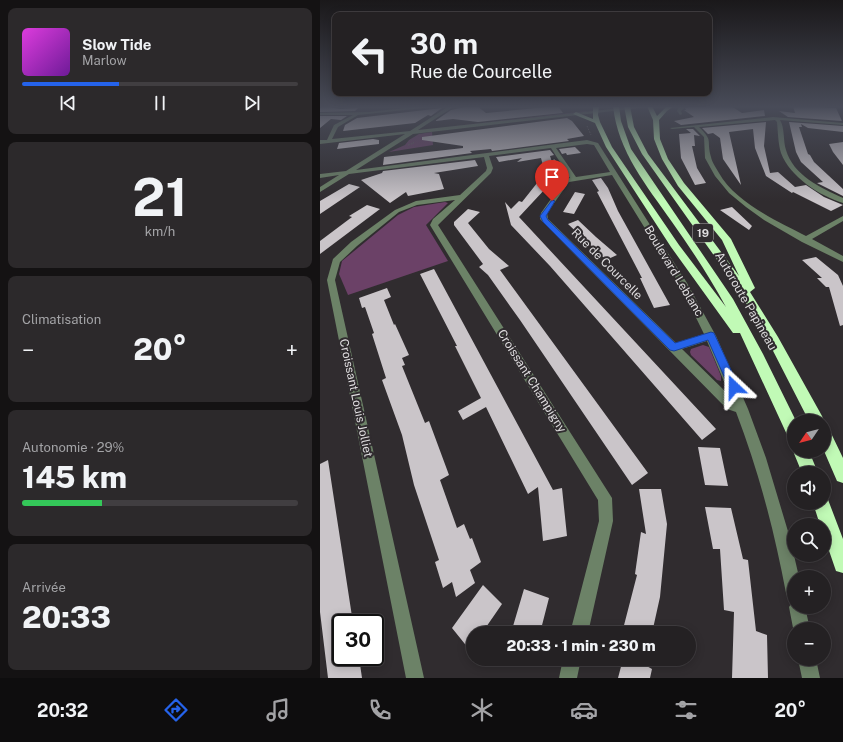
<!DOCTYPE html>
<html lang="fr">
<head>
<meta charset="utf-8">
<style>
	body { margin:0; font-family:"Public Sans",sans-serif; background:#2c292b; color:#f1f3f6; height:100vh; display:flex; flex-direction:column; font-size:15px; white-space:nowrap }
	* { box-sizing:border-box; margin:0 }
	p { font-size:13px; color:#a3a3a6 }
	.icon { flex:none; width:22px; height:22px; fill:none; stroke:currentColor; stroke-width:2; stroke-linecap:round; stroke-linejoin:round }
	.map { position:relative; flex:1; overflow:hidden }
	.details { display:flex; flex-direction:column; gap:8px; padding:8px; background:#141213; width:320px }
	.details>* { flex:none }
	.hud { position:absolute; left:12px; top:12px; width:380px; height:84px; border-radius:8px; box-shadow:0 2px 10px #0003,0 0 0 1px #413e41; background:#242123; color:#f1f3f6; overflow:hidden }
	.needle { width:26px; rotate:235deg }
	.buttons { position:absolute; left:467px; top:414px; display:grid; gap:8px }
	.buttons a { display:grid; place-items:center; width:44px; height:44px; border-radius:50%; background:#242123; box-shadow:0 2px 10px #0003,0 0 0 1px #413e41; font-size:20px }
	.speed { position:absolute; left:12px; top:614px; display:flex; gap:8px; font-size:20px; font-weight:700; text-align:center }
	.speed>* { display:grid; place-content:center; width:52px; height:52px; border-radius:50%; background:#242123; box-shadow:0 2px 10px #0003,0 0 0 1px #413e41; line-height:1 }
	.speed .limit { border:2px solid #111; border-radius:6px; background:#fff; color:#111 }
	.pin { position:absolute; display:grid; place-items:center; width:34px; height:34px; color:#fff; margin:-41px -17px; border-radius:50% 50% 50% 0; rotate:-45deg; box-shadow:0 0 4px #0007 }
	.pin .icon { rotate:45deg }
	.me { position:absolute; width:44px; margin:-22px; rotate:337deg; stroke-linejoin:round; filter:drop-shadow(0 0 3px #0008) }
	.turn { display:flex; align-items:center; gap:14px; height:84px; padding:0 12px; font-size:18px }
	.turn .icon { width:52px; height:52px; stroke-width:2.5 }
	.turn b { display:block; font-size:28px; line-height:34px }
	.big { font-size:30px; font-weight:800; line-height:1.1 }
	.details .card { flex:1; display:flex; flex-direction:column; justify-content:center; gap:6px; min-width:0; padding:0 14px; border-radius:8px; background:#2c292b }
	.details .dial { align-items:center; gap:0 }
	.dial b { font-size:52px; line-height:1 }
	.song { display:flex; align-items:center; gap:12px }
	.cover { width:48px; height:48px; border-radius:6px; background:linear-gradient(135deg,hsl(300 70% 55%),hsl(280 70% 35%)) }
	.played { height:4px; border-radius:2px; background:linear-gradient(90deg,#2563eb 35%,#413e41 35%) }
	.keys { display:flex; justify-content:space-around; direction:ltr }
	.heat { display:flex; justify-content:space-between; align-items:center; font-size:22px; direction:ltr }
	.charge { height:6px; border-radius:3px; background:linear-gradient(90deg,#34c759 29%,#413e41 0) }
	.trip { position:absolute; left:146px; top:626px; width:230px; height:40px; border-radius:20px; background:#242123; box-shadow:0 2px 10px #0003,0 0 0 1px #413e41; font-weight:800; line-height:40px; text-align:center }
	.tab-bar { display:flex; height:64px; justify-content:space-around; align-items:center; background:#0e0d0e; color:#a3a3a6 }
	.tab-bar .icon { width:28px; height:28px }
	.tab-bar .current { color:#2563eb }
	.tab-bar b { font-size:18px; color:#f1f3f6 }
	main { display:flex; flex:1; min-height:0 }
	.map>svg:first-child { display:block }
	.green { fill:#6b4167 }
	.building { fill:#cac5c9 }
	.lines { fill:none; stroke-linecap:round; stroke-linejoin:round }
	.path { stroke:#656164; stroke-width:1; stroke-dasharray:1.5 1.5; stroke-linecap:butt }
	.minor { fill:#6c8267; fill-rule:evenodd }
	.highway { fill:#c1fab6; fill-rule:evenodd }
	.route { fill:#2563eb; stroke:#184099 }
	.labels { text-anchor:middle; stroke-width:4; stroke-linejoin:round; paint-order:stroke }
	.shield { fill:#302c2f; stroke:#aaa8aa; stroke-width:1 }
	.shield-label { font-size:11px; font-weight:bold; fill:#dfdddf }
	.street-label { font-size:12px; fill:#dfdddf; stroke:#302c2f }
</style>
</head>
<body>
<main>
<section class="details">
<div class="card">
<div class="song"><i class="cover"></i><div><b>Slow Tide</b><p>Marlow</p></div></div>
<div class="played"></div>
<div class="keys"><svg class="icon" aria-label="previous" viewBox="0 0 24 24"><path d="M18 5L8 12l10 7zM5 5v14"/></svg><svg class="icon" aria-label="pause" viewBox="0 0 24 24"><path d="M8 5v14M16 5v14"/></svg><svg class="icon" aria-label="next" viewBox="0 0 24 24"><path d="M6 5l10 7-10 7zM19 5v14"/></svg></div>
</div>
<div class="card dial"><b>21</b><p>km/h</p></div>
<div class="card"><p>Climatisation</p>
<div class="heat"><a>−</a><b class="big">20°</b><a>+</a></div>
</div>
<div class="card"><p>Autonomie · 29%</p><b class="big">145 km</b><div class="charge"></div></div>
<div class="card"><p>Arrivée</p><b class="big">20:33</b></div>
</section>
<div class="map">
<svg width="523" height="678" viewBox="0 0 523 678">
	<rect width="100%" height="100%" fill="#302c2f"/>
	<path class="green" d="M266,111l1,1 -157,17z
		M112,132l1,13 -44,7 16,-7 4,-5 10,-6z
		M125,202l3,1 -22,22 22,36 -100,34 -9,-21 3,-13 56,-46 16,-8z
		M383,345l6,2 12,29v5l-4,-1 -26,-25 -1,-3 1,-3z"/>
	<path class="building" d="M4,106l16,3 18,-1 -3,3 -35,1v-4z
		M150,106h7l9,7 72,-7 5,7 -85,9 -25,-3 -18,2 16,-11z
		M376,106h35l11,7 22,-3 1,6 -84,9 -7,-4 20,-4 -10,-7h2l-1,-2z
		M473,106l43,2 6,13 -54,-4 -9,-6 16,2z
		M122,108l-11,8 -3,-1 -13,8 -72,8 2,-6 12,-7z
		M0,116h27l-6,4 -10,-1 -11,9z
		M247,118l5,3 12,15 -17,3 2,2 -77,10 -1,-2 -21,2 2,2 -89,12 1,-8 79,-9v-2l-41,-6v-3z
		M446,122l-2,24 6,27 8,-1 17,15 11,-2 18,12 19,8 -12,6 -38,-19 -1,1 -26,-17 -11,-28 -2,-19 -24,3 12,53 -18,-26 -3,-21 -7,-5 -5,1 -6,-6z
		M469,122l54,4v6l-35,-4 -7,-4 1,3h-3l9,27 2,1 4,7 29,27v7l-26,-13 6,-1 -22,-20 -5,-10z
		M366,129h7l7,7 -6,-1 1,11h-3l5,22 9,15 -11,2 -14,-27 -2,-24 12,-1z
		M53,139l6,1v4l-42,5 2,-6z
		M523,142v23l-10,-13 -4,-8z
		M255,147l6,6 -14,2 -1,-2 -4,1 -3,-5z
		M230,150l4,5 -4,1 2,6 2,-3 6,6 -14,23 -27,29 197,212 -14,11 -152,-174 -39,-41 -6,-23 6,7 8,-8 3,1 23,-29 -4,-15 -24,4 5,-4 -23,4 -3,-5z
		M155,160l3,6 -44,7 5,1 5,15 -36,7 -2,-4 -16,11 -29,-23 21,-7 1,-2z
		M281,178l7,10 10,23 52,94 -16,3 -14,-30h2l-45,-86 2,-1 -7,-11z
		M29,184l11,3 -40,27v-13z
		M255,192l10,2 -11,20 -11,-2z
		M47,205l13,4 -60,45v-13l32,-24 -3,-1z
		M412,207l20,19 -3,4 -29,-20z
		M148,209l12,3 -12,11 21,26 20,17 -9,4 148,203 -16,12 -112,-165 -32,-45 -9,-8 4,-3 -29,-39v-3z
		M258,220l18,17 21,18 -11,5 -38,-36z
		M496,257l22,18 5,11v39l-3,1 -11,-39h-3l-9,-9h5l-20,-18z
		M114,269l119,221 9,-2 5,48 -24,5 -5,-54 -10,7 -42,-87 -23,13 -5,-9 23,-13 -26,-52h2l-37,-72z
		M67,288l4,9 -7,3 10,25 1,-1 14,31 -7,3 3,7 -3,1 23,57 4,-2 20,54 -9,5 17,48 7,-4 6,15 2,-1 9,24 -11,8 5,13 -19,14 -4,-15 -9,6 -8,-26 4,-2 -25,-75 -12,-50 -20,-55 4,-2 -14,-44 2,-1 -9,-26 -3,1 -3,-10z
		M378,447l22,1 8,38 -23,-1z
		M8,460l25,163h-12v34h18l3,21h-34l-8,-66v-148z
		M319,489h22l6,35 -7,73 -8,36h-30l15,-58 -2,-1 6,-42 5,2z
		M385,507l26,1 12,51 5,1 8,71 11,4 1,43h-36l2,-66 -10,-2 -4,-61h-7z
		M163,585l19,19 -20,29h-9v21l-21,-26z
		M204,589l25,9 -9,35h-29z
		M303,659h11l18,10 -2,9h-32z"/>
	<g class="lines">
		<path class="path" d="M267,126l4,9
			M88,145l6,-2 -2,-1"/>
		<path class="minor" d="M102,106h20l-84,9 -20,12 -6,12 78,-8 39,-25h6l-37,24 221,-24h18l-244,28 -57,36 231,-30 11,3 89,140 29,53 32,73 18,49 24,80 9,39h-5v30h11l5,22h-16v4l-5,-26 4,-6 -5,-2 -2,-6c-12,-63 -27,-121 -50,-181l-9,-3 -187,-190 1,-6 24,-34 5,-1 -19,-30 -62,8 4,12 -2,5 -53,52 174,273 1,23 -25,112h-18l29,-112 -1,-21 -168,-275 3,-6 22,-19 -38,5 -18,7 -42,34 -17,16 -5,18 89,398h-18l-79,-398 6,-21 18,-17 44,-32 21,-9 44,-6 26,-24 1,-3 -3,-11 -135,17 -29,18v-5l19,-12 -19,3v-4l26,-3 59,-37 -85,10v-4h7l7,-15 19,-10h-33v-2l49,-1zM267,144l7,1 16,27 -34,5 -20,-29zM292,175l68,110 24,49 -28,9 -128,-124 -1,-6 22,-31zM387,341l23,55 -48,-47z
			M359,106h4l1,2 -3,3 1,3 -2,1 -3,-4z
			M453,117l70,6v2l-63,-5c5,8 3,21 6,30 7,25 35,38 57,48v5c-23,-7 -53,-26 -62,-50 -3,-10 -3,-21 -4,-31l-2,-2 -76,7c15,15 7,12 12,30 1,5 5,11 8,16 16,29 59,49 87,63l37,-20v5l-31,18 31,17v6l-41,-20 -38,-22 -18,-13 -17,-14 -14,-17 -10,-18 -1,-21 -10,-10 -22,2 -2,-1z
			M243,659h18l-4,19h-18z
			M478,659h18l4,19h-18z"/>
		<path class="highway" d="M273,106h6l-1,9 2,7 12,25 67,98 47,62c-16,-29 -34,-57 -54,-85 -25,-36 -54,-70 -59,-116h6l2,15 10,28 102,150 30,55 33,67h-2v20l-5,-2 -49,-106h-7l-62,-86 -65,-100 -11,-24 -22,-9 3,-2 17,7z
			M304,106h6l4,21 14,27 91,122 -17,-36 -44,-54 -16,-27 -8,-20 -1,-19 -6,-14h5l5,10 10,-10h7l-7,5 -8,9 1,19 8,20 16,24 47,56 24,49 -5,4 28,45 44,79 2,5h-15l-40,-78 -32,-55 -95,-134 -14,-27z
			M504,427l5,2 14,29v25l-6,-2 -13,-30z
			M474,449v2h15l9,22h-16l-9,-22z
			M504,496l3,1 16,42v34l-7,-2 -12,-35v-11h-4l-7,-22h11z"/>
	</g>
	<linearGradient id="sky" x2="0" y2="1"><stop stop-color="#1a181a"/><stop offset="0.53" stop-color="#484b58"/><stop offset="1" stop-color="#484b58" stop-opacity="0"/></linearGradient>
	<rect width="523" height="201" fill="url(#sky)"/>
	<path class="route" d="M232,200l3,1 -9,15 2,4 127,123 36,-11 3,1 25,54 -2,3h-7l-22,-50 -34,11 -4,-1 -127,-128 -3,-6z"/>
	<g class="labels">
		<rect class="shield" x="373" y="224" width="20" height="18" rx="3"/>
		<g class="shield-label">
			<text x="383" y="237">19</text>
		</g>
		<g class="street-label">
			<text transform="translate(287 264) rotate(45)" y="4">Rue de Courcelle</text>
			<text transform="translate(354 271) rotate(59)" y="4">Boulevard Leblanc</text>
			<text transform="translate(426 301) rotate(60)" y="4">Autoroute Papineau</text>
			<text transform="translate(212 381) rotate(58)" y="4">Croissant Champigny</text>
			<text transform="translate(36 398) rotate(78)" y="4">Croissant Louis Jolliet</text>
		</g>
	</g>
</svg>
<div class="buttons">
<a><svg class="needle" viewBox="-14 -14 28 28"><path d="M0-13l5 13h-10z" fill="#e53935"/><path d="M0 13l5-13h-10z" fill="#a3a3a6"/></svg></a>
<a><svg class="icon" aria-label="sound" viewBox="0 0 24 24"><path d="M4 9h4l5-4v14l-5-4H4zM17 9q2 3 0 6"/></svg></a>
<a><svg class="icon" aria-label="search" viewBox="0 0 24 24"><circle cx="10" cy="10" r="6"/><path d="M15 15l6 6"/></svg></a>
<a>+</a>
<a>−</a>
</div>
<div class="speed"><div class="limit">30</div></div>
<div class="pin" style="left:232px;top:201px;background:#d93025"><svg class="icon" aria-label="arrive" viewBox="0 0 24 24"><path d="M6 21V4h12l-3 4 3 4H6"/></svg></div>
<svg class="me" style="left:414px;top:387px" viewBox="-20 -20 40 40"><path d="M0-17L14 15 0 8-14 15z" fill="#2563eb" stroke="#fff" stroke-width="4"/></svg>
<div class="trip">20:33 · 1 min · 230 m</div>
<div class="hud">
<div class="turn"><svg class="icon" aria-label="left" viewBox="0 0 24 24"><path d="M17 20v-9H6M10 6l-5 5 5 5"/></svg><div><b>30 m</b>Rue de Courcelle</div></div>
</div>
</div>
</main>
<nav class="tab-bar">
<b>20:32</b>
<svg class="icon current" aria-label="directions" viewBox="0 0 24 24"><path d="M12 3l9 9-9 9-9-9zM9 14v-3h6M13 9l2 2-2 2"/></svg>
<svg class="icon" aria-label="music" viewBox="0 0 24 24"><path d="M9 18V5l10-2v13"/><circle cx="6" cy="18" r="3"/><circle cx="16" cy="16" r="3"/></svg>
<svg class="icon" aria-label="phone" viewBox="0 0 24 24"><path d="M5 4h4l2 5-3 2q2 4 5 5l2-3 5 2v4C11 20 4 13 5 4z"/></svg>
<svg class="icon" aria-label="climate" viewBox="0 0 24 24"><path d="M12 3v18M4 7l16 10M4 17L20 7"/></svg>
<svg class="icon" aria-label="car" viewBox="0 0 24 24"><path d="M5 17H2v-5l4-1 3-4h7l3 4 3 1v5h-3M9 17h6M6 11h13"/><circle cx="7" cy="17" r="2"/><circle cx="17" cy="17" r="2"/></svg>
<svg class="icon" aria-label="filters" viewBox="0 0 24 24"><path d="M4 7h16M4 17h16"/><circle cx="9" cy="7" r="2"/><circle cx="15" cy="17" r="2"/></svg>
<b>20°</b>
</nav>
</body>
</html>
